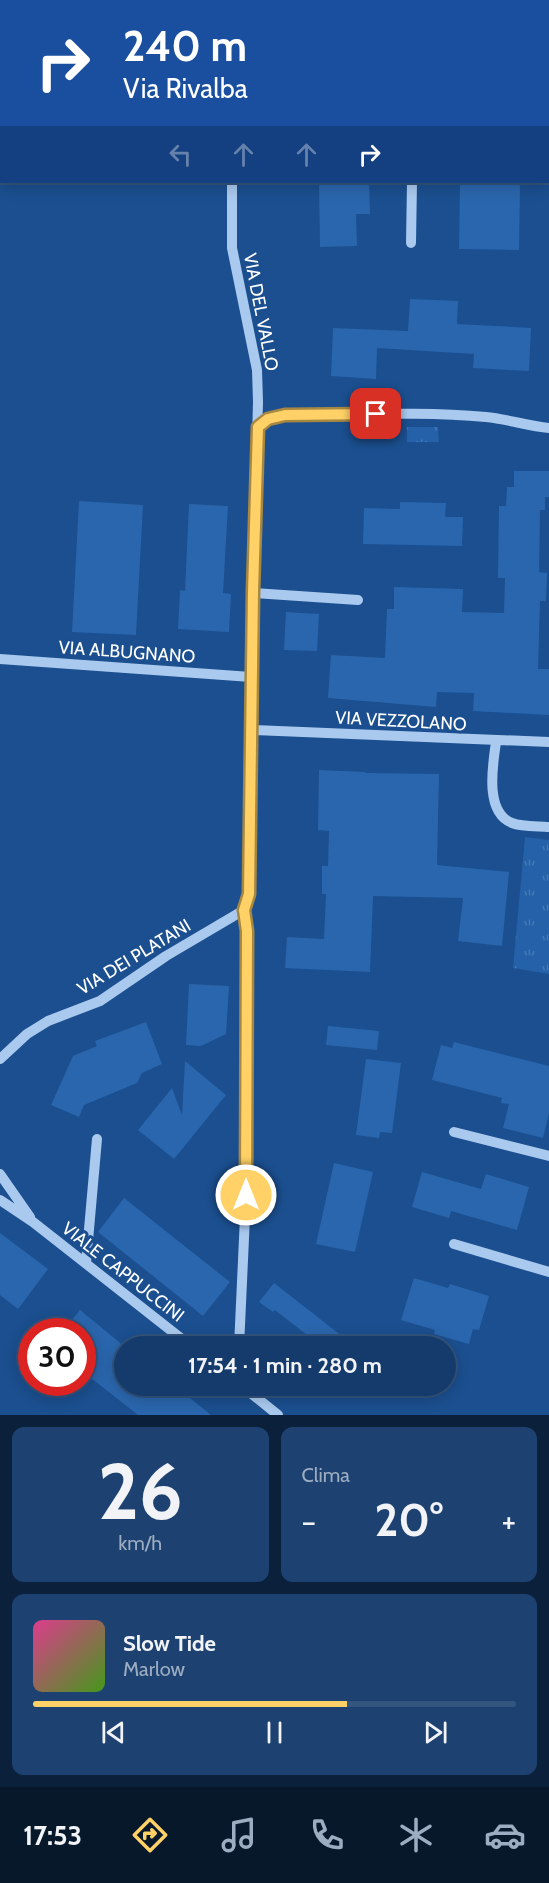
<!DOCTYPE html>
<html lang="it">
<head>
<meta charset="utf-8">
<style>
	body { margin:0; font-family:Cabin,sans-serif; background:#1d4271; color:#f1f3f6; height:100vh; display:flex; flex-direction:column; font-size:22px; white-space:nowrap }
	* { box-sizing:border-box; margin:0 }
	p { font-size:20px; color:#9dadc1 }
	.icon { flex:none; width:33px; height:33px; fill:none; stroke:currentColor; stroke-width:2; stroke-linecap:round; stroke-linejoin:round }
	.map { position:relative; height:1415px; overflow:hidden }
	.details { display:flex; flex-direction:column; gap:12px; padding:12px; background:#0b203b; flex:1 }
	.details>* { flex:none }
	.hud { position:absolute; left:0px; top:0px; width:549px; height:183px; box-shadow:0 3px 15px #0003,0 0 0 2px #33557e; background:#1a4fa0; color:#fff; overflow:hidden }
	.speed { position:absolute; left:18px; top:1318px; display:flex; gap:12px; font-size:30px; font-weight:700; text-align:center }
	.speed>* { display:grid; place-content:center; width:78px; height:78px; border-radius:50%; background:#143b6b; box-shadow:0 3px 15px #0003,0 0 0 2px #33557e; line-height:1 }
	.speed .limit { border:9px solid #d22; background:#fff; color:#111 }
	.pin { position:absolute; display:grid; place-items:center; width:51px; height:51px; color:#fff; margin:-26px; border-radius:12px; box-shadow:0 3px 9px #0006 }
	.me { position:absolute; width:66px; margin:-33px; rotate:0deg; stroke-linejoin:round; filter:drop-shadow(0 0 4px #0008) }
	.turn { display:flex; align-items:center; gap:21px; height:126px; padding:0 24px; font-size:27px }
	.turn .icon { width:78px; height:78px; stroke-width:2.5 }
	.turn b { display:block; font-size:42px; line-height:51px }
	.lanes { display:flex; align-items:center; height:57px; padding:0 24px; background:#0003; justify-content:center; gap:30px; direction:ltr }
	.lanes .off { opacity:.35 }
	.big { font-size:45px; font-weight:800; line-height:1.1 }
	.details .widget { flex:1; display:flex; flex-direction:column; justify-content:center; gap:9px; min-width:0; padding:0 21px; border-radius:12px; background:#1d4271 }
	.details .dial { align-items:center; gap:0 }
	.dial b { font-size:78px; line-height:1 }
	.song { display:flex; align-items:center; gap:18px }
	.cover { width:72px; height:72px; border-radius:9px; background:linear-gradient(135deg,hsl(330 70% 55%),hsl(100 70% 35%)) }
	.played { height:6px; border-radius:3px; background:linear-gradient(90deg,#ffd166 65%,#33557e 65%) }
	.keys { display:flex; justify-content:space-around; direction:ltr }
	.heat { display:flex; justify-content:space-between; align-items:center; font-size:33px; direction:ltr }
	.details .tiles { flex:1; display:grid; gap:12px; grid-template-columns:1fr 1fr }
	.widget:last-child { grid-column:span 2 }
	.trip { position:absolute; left:114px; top:1336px; width:342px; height:60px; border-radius:30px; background:#143b6b; box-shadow:0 3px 15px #0003,0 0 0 2px #33557e; font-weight:800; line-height:60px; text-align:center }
	.menu { display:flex; height:96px; justify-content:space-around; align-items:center; background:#08182b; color:#9dadc1 }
	.menu .icon { width:42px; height:42px }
	.menu .selected { color:#ffd166 }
	.menu b { font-size:27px; color:#f1f3f6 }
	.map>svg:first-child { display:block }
	.grass { fill:url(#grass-tufts) }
	.building { fill:#2a66ad }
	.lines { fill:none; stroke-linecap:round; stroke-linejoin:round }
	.path { stroke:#a9c9ee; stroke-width:4; stroke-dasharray:3 4.5; stroke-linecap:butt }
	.minor { stroke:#a9c9ee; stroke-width:10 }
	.route-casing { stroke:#a68842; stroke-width:15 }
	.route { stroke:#ffd166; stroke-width:10 }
	.labels { text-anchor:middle; stroke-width:6; stroke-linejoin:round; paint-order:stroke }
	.street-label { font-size:18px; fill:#fff; stroke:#1b4f8f }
</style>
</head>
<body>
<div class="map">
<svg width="549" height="1415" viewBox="0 0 549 1415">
	<defs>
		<pattern id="grass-tufts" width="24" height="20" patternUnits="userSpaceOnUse" patternTransform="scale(1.5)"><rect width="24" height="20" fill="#2461a8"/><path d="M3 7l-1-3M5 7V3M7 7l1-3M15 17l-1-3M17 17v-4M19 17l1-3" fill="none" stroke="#4579b5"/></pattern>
	</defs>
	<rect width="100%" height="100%" fill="#1b4f8f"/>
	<path class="grass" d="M407,427h31l1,15h-32z
		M525,837l24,3v134l-36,-6z"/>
	<path class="building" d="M319,182h50l1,32h-14l1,32 -37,1z
		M460,182h60l-1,68 -60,-1z
		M410,299l48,2 -1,23 74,4 -2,43 -56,-3 1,-14 -97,-6 -1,31 -45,-3 2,-48 75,3z
		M514,471h35v26h-4v13h-5l-1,62 8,1 -1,28h-6l-2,68h11v46l-76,-4 1,-18 -37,-1 -1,15 -108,-9 3,-43 54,3 2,-49h7v-22l69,2 -1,23 42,1 1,-35h-7l1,-72h7l1,-19h7z
		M79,501l64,4 -7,130 -64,-3z
		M400,502l46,1 -1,14h18l-1,29 -99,-2 1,-36 36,1z
		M189,504l39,2 -5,87 8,1 -2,38 -51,-3 2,-39 5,1z
		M286,612l33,2 -2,37 -33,-1z
		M319,770l46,2v1l74,1 -2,91 72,7 -7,74 -44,-5 5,-43 -90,-2 -3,76 -85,-4 2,-31 37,2 2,-45h-4v-28h6l1,-35 -11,-1z
		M189,984l40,2 -3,48 -25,12 -15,-1z
		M146,1022l16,42 -20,9 -5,10 -53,22 -5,12 -28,-12 22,-49 24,-10 -2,-5z
		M328,1026l51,5 -2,19 -51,-5z
		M454,1042l95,24v47l-6,25 -40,-10 6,-24 -8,-1 1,-5 -70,-18 9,-35 11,3z
		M366,1059l35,4 -9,70 -12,-1 -1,6 -23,-3z
		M185,1061l41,34 -52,64 -36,-29 34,-42 10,27z
		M334,1163l39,9 -18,80 -39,-8z
		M422,1172l59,17 5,-15 43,13 -12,43 -66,-19 -2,7 -37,-11z
		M124,1198l106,84 -27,34 -105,-84z
		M0,1233l48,36 -30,40 -18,-14z
		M414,1278l34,10 2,-4 39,12 -10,34 -6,-1 -4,15 -35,-10 1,-4 -34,-10z
		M274,1283l82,64h-58l9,-12 -32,-25 -2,2 -14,-10z
		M80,1310l44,36v40h51l36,29h-73l-56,-44v-39h-20z"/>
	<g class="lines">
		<path class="path" d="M259,2v-2"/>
		<path class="minor" d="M232,182v66l25,122 1,32 -5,191 -4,301 -5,16 3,21 -1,264 -7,152
			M411,243l1,-61
			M258,427l10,-8 17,-4c66,0 134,-4 201,2 21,2 42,9 63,11
			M253,593l105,7
			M0,659l251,18
			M252,730l297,12
			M496,742c-3,22 -12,70 16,81 10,4 26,3 37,4
			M0,1059l27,-25 21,-13 52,-20 66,-45 78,-46
			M454,1132l95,24
			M0,1174l30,43
			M0,1200l33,22 159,125
			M454,1244l95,28
			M86,1263l11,-124
			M242,1386l36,29"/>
	</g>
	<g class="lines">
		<defs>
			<path id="route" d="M246,1195l1,-264 -3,-21 5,-16 4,-302 5,-165 10,-8 17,-4 91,-1"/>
		</defs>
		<use href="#route" class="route-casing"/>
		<use href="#route" class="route"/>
	</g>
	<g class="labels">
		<g class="street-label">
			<text transform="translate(261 312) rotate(79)" y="6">VIA DEL VALLO</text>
			<text transform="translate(127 652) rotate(4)" y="6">VIA ALBUGNANO</text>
			<text transform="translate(401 721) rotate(3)" y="6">VIA VEZZOLANO</text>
			<text transform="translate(134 957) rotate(-31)" y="6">VIA DEI PLATANI</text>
			<text transform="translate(123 1272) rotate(38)" y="6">VIALE CAPPUCCINI</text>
		</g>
	</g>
</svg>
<div class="speed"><div class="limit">30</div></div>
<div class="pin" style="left:376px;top:414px;background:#d93025"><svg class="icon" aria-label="arrive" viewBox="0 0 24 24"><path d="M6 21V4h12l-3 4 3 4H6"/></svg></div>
<svg class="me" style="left:246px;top:1195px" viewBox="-20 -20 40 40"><circle r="17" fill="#ffd166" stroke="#fff" stroke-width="3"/><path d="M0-11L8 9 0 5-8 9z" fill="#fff"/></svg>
<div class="trip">17:54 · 1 min · 280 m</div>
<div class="hud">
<div class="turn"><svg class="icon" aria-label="right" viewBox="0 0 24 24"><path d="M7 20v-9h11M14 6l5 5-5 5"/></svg><div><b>240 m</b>Via Rivalba</div></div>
<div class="lanes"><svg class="icon off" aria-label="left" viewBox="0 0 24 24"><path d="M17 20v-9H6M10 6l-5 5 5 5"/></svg><svg class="icon off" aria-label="ahead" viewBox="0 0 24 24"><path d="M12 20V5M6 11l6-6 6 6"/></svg><svg class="icon off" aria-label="ahead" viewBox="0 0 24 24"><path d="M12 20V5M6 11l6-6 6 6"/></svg><svg class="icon" aria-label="right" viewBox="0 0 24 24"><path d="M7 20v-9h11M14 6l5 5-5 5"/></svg></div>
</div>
</div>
<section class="details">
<div class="tiles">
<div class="widget dial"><b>26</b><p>km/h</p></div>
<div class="widget"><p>Clima</p>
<div class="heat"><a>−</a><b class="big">20°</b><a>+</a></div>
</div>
<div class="widget">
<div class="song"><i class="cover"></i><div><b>Slow Tide</b><p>Marlow</p></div></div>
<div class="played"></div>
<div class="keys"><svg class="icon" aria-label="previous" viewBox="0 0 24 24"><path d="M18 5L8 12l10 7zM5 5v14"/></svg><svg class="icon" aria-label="pause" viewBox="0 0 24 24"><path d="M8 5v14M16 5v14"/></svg><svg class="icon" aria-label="next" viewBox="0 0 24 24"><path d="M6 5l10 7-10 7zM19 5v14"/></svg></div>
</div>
</div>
</section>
<nav class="menu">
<b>17:53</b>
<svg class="icon selected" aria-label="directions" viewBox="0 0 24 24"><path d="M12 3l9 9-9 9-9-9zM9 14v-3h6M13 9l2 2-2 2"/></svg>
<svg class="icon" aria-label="music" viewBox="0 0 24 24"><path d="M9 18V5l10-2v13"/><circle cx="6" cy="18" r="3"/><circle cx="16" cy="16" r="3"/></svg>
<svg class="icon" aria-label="phone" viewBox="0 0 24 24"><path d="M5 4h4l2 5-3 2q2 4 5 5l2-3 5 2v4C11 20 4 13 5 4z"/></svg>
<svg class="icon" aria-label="climate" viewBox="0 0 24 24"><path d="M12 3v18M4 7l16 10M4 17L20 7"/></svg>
<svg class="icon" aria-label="car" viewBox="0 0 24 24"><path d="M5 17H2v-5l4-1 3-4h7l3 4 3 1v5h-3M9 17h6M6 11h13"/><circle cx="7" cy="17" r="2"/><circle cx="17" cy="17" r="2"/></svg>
</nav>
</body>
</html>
